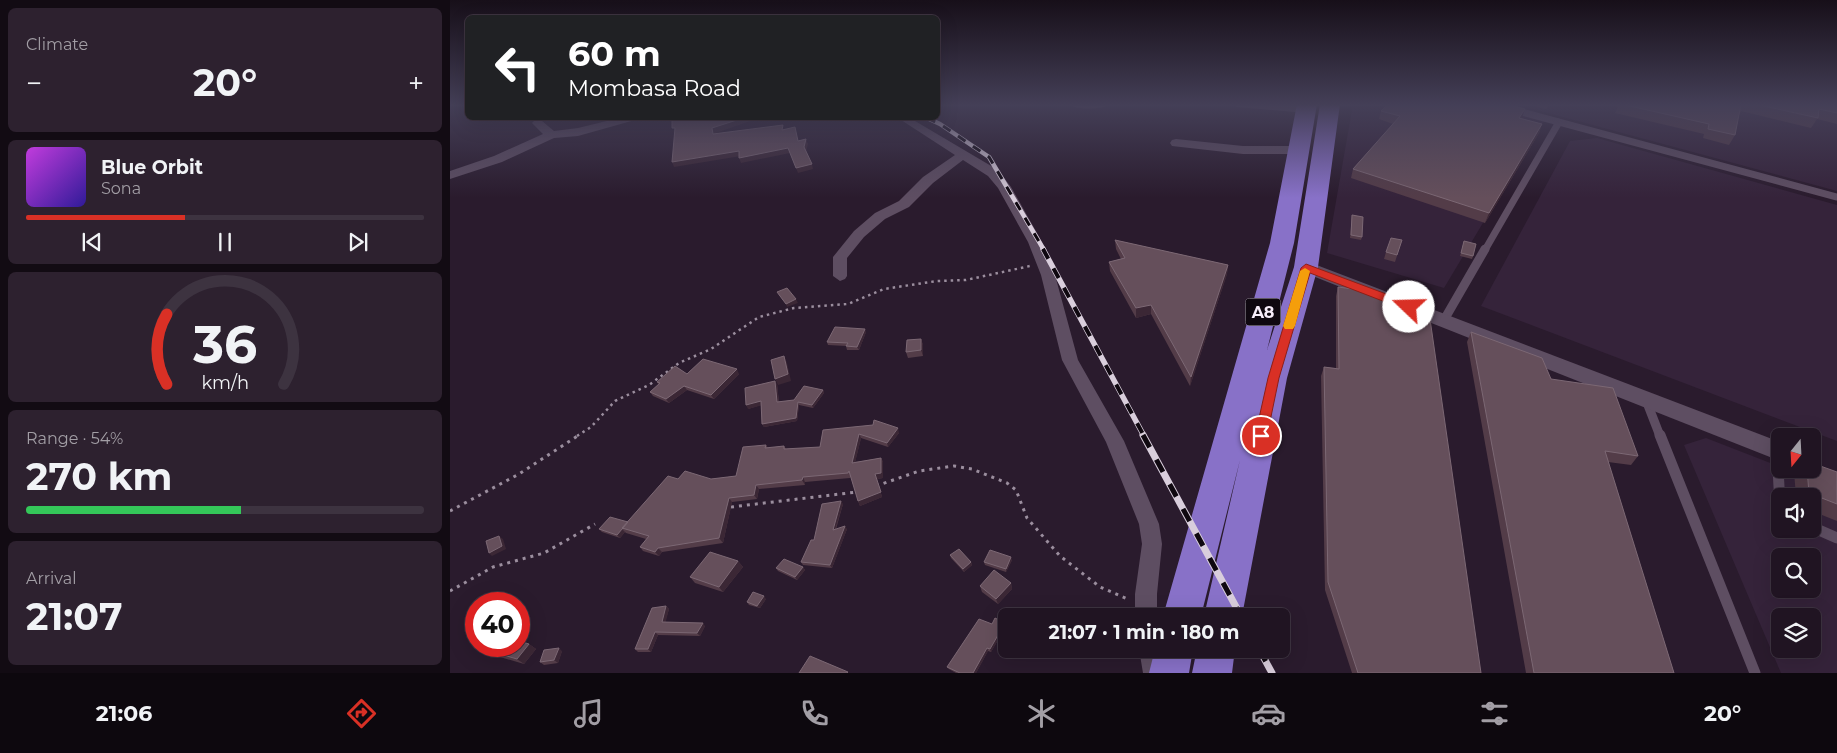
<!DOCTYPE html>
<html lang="en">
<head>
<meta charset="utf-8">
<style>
	body { margin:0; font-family:Montserrat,sans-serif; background:#2d212f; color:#f1f3f6; height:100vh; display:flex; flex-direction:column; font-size:19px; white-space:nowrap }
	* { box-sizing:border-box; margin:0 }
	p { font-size:16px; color:#a29ea5 }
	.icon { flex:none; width:28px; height:28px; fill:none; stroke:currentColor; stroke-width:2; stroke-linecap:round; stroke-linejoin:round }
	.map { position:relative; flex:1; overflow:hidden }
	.drawer { display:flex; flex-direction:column; gap:8px; padding:8px; background:#120b13; width:450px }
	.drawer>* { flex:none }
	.hud { position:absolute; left:15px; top:15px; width:475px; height:105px; border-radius:8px; box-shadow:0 5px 20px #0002,0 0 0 1px #3d3340; background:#202124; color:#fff; overflow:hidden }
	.needle { width:32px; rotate:198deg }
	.controls { position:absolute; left:1321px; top:428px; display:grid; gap:10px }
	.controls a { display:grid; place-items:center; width:50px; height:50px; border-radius:8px; background:#201422; box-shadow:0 5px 20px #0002,0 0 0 1px #3d3340; font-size:25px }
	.speed { position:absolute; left:15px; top:592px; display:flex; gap:10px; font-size:25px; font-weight:700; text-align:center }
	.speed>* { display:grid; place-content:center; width:65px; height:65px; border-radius:50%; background:#201422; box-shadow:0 5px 20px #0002,0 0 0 1px #3d3340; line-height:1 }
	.speed .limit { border:8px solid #d22; background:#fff; color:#111 }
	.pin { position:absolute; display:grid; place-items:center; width:42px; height:42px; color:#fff; margin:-21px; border:2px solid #fff; border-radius:50%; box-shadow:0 1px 5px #0007 }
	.me { position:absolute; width:55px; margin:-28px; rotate:291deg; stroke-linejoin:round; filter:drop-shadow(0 0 4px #0008) }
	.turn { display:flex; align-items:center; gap:18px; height:105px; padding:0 20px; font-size:22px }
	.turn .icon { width:65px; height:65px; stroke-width:2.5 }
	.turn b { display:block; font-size:35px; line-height:42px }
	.big { font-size:38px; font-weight:700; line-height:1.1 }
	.drawer .widget { flex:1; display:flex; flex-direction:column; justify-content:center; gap:8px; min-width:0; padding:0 18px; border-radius:8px; background:#2d212f }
	.drawer .dial { align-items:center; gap:0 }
	.dial svg { height:130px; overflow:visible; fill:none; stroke:#3d3340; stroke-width:7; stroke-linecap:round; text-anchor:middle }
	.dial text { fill:#f1f3f6; stroke:none }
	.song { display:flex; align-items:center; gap:15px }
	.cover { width:60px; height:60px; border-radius:8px; background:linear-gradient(135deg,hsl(290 70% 55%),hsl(250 70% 35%)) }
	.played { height:5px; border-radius:2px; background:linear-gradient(90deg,#d93025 40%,#3d3340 40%) }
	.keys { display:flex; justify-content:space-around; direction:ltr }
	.heat { display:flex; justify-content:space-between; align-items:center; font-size:28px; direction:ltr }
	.charge { height:8px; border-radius:4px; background:linear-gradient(90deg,#34c759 54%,#3d3340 0) }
	.trip { position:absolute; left:548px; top:608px; width:292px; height:50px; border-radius:8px; background:#201422; box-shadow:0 5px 20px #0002,0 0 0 1px #3d3340; font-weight:700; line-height:50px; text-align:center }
	.menu { display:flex; height:80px; justify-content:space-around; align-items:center; background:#0d080e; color:#a29ea5 }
	.menu .icon { width:35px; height:35px }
	.menu .selected { color:#d93025 }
	.menu b { font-size:22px; color:#f1f3f6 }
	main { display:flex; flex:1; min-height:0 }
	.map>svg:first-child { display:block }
	.built { fill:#35233a; fill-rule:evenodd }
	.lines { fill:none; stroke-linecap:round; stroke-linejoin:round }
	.path-far1 { stroke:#9b8e9e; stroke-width:2.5; stroke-dasharray:2.5 4; stroke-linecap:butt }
	.path { stroke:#9b8e9e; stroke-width:3; stroke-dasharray:3 5; stroke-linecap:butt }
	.service-far2 { stroke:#5e4e62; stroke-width:7 }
	.service-far1 { stroke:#5e4e62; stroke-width:9 }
	.service { stroke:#5e4e62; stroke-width:11 }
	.minor { fill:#5e4e62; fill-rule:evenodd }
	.tertiary { fill:#5e4e62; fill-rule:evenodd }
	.trunk { fill:#8871c8; fill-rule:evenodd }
	.rail-far2-casing { stroke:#d9cedc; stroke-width:4.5 }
	.rail-far1-casing { stroke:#d9cedc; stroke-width:5.5 }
	.rail-casing { stroke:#d9cedc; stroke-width:7 }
	.rail-far2 { stroke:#0f0810; stroke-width:3; stroke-dasharray:9; stroke-linecap:butt }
	.rail-far1 { stroke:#0f0810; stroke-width:4; stroke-dasharray:11; stroke-linecap:butt }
	.rail { stroke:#0f0810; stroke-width:5; stroke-dasharray:14; stroke-linecap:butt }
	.wall { fill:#533c48 }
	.shaded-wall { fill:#3b2735 }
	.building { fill:#654f5b; stroke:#7c6874 }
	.route { fill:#d93025; stroke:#8d1f18 }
	.slow { fill:#f59e0b }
	.labels { text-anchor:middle; stroke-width:5; stroke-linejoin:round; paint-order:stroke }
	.shield { fill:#0f0810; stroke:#b1a8b4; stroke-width:1 }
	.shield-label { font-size:16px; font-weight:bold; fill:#f7edfa }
</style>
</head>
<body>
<main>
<section class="drawer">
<div class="widget"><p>Climate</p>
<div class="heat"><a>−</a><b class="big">20°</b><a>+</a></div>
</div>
<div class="widget">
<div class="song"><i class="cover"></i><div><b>Blue Orbit</b><p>Sona</p></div></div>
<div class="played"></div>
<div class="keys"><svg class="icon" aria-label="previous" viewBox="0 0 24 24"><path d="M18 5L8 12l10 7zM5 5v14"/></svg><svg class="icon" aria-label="pause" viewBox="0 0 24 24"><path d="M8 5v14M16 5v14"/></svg><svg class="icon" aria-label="next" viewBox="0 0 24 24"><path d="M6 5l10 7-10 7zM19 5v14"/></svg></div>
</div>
<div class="widget dial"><svg viewBox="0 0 100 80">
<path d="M14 69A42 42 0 1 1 86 69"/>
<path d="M14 69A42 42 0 0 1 14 26" stroke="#d93025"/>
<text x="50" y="56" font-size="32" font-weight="700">36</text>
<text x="50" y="72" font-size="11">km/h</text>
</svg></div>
<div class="widget"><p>Range · 54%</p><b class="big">270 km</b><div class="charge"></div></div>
<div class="widget"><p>Arrival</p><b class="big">21:07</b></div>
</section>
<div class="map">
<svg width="1387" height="673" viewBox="0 0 1387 673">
	<rect width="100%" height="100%" fill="#2a1b2d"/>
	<path class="built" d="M903,104h125l66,17 -100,167 -117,-35z
		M1065,104h322v87z
		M1147,138l240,67v236l-356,-135 89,-165z
		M1256,438l131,51v184h-56l-97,-228zM1330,496h32v33h-32zM1330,556h32v33h-32zM1330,616h32v33h-32z"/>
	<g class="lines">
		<path class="path-far1" d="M127,436l14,-9 24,-26 34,-16 30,-22 32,-14 48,-32 35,-9 54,-4 36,-15 53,-8 29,-1 64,-14"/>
		<path class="path" d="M426,486l43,-15 35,-5 18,3 35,14 9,7 11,28 33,38 40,31 30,13
			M281,507l126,-15
			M0,511l69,-37 60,-39
			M0,591l43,-24 51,-14 51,-29"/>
		<path class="service-far2" d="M1042,104l345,93
			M1035,250l74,-128"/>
		<path class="service-far1" d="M994,320l41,-71
			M1196,400l14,36"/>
		<path class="service" d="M1210,435l95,238
			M1327,450l3,55
			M1362,527l25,11"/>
		<path class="minor" d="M618,104h42c-7,6 -35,6 -42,0z
			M781,104c15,-1 71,-3 81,6l-6,3 -69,-6z
			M169,118h18l-2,2 -57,16 -24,2 -52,24 -52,17v-8l44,-15 49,-22 -11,-11 2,-2h8l12,10 24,-3z
			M448,118h12l88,52 13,17 31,55 13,33 23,85 46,81 35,83 3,20 -5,50v22h-22v-22l7,-50 -3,-20 -33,-82 -44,-82 -21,-85 -13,-33 -30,-54 -10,-12 -25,-16 -30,23 -24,24 -24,12 -21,18 -17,21v18l-2,3 -5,2 -7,-5v-19l21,-26 21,-18 24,-12 24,-24 32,-22z
			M726,139l67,7h55l6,4 -6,4h-55l-71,-8 -2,-3 2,-3z
			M689,649h22l6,24h-24z"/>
		<path class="tertiary" d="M856,261l474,181v19l-480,-190 -3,-4 3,-4z"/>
		<path class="trunk" d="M847,104h20l-23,139 -27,107 27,-83 26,-163h20l-22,163 -31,111 -45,238h-38l36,-156 -39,156h-38l107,-373z
			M705,649h38l-4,24h-40z
			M747,649h38l-3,24h-40z"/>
		<defs>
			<path id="rail-far2" d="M477,118l13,6 49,33 55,93"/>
			<path id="rail-far1" d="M593,249l101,187"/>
			<path id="rail" d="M693,435l98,181
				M809,649l13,24"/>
		</defs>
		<use href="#rail-far2" class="rail-far2-casing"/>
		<use href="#rail-far1" class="rail-far1-casing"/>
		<use href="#rail" class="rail-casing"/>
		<use href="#rail-far2" class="rail-far2"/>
		<use href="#rail-far1" class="rail-far1"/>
		<use href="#rail" class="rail"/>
	</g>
	<path class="wall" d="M1076,104h24l-4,5z
		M1156,104h231v20l-20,-5 -6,9 -70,-17 -2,4 -4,20 -6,10 -26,-7 1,-4 -89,-21 3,-6z
		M931,111l140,8 21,5 -3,9 -54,90 -134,-45 2,-9 40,-45 -14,-5z
		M902,215l10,22 -1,3 -11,-2z
		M665,240l113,25 -1,9 -37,112 -39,-72 -15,4 -26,-47 -1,-9 12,-3 -5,-10z
		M952,240l-7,22 -11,-3 2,-7z
		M1014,241l9,15 -1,3 -12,-3z
		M888,287l143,386h-129l-27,-83 -4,-214 3,-9 12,1v-72z
		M416,332l-7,18h-12l-1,-4 -18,-1 -1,-3z
		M1021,332l80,47 87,77 -7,9 -23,-3 66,211h-148l-59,-331z
		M471,339l2,6v11l-15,2 -2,-6z
		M237,374h52l-25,25 -27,-9 -18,13 -16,-7 -3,-4 9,-7 -2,-3z
		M327,384l2,18 15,-2 29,-10 1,3 -11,15 -14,-3 -2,16 -33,6 -2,-3 -1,-19 -13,4z
		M373,430l76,3 -11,14 -27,-9 -6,24 26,-4 2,4v16l-6,1 5,18 -22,9 -2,-5 -7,-24 -1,1 -45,4v3l-46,4 -2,10 -25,3 -9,41 -61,9 -3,4 -16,-5 -3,-4 6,-8 -20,-6 -1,-1 -5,6 -18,-6 -3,-3 29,-7 50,-43h33l25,-3 30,-31 2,3 16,-2 2,3 34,-2z
		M1348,469h14l25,3v49l-25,-10v-15h-16l-2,-24z
		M393,504l-7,25h11l-15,39 -29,-3 -2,-3 13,-22z
		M500,555l21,7 1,3 -8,7 -13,-14z
		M562,560l-6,12 -21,-7 -1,-3z
		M288,561l5,6 -20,25 -28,-9 -5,-6z
		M353,567l2,3 -8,10 -19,-9 -2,-3z
		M561,583l1,6 -14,15 -16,-12 -2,-6z
		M316,599l-6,9 -11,-3 -2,-3z
		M216,606l3,3 -4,13 40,4 -5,10 -42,-1 -7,17h-13l-3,-3z
		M555,623l1,3 -15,26 -3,-1 -12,22h-20l-7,-4 -2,-2 45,-43z
		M79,644l7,5 -12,15 -24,-7 -7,-5z
		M112,651l-4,12 -14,2 -4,-3z"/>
	<path class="shaded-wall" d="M1075,109l-3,9 -6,9 3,-9z
		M293,118h16l-46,16 -1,-6z
		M1092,124l-3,9 -54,90 4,-10z
		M356,139l2,5 -2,8 -2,-5z
		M338,148l2,5 -49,10 -2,-5z
		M289,151l2,5 -67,11 -2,-5z
		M362,164l1,5 -15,4 -2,-5z
		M778,265l-1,9 -37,112 1,-9z
		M346,299l2,4 -11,4 -1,-3z
		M701,305v9l-15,4v-10z
		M415,329l1,3 -7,18 -2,-3z
		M471,339l2,6v11l-2,-6z
		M334,356l3,7 4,18 -13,4 -3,-6z
		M287,369l2,5 -25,25 -3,-4z
		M325,381l2,3 2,21 -2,-3z
		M234,386l3,4 -18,13 -3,-4z
		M373,390l1,3 -11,15 -1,-3z
		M311,401l2,4 -15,4 -2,-4z
		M348,402l1,3 -2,16 -33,6 -2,-3z
		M448,428l1,5 -11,14 -1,-4z
		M409,434l2,4 -7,29 -2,-4z
		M431,458l2,4v16l-6,1 5,18 -22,9 -2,-5 17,-27z
		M353,477l2,5v3l-3,-5z
		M306,485l3,4 -2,10 -3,-4z
		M279,498l3,4 -9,41 -4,-5z
		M391,501l2,3 -9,29 -1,-3z
		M395,526l2,3 -15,39 -2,-3z
		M172,529l3,3 -5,6 -3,-3z
		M49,536l4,3 3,10 -14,7 -3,-3z
		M208,548l4,4 -3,4 -4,-4z
		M561,557l1,3 -6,12v-3z
		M288,561l5,6 -20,25 -4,-5z
		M521,562l1,3 -8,7 -1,-3z
		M353,567l2,3 -8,10 -2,-3z
		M561,583l1,6 -14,15 -2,-5z
		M314,596l2,3 -6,9 -3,-2z
		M216,606l3,3 -4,16 -3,-3z
		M253,623l2,3 -5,10 -3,-3z
		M555,623l1,3 -15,26 -1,-3z
		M205,632l3,3 -7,17 -3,-3z
		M79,644l7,5 -12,15 -7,-5z
		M109,648l3,3 -4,12 -4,-3z
		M537,648l1,3 -12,22h-3z"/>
	<path class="building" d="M938,104h119l18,5 -6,9 23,6 -53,89 -136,-44 47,-53 -19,-5z
		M1171,104h125l-1,1 -4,-1 -6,31 -27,-6 1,-5z
		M1305,104h82v9l-18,-4 -1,9z
		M222,118h71l-31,10 1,6 70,-9 -1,5 13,-3 3,14 8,-2 -2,8 8,17 -16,4 -8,-20 -49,10v-7l-67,11 3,-34h-3z
		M902,215l11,2 -1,20 -11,-2z
		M941,238l11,2 -5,15 -11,-3z
		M665,240l113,25 -37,112 -40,-72 -15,3 -27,-46 16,-4z
		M1014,241l12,3 -3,12 -12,-3z
		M888,287l30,4 62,28 51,354h-123l-30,-91 -4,-215 15,2z
		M337,288l9,11 -10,5 -9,-12z
		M385,327l30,2 -8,18 -11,-1 2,-3 -21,-1z
		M1021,332l71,26 9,21 62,9 25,68 -33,-5 69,222h-140z
		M471,339v11l-15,2 1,-12z
		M334,356l4,18 -13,5 -4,-19z
		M253,359l34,10 -26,26 -27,-9 -18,13 -16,-7 10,-9 -3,-1 18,-16 12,8z
		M325,381l2,21 17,-2 10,-14 19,4 -11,15 -14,-3 -2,16 -34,6 -1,-23 -15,4 -1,-17z
		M424,420l24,8 -11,15 -28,-9 -7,29 29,-5v15l-6,1 6,18 -23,9 -9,-30 -1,2 -45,4 -1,3 -46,5 -2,10 -25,3 -10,40 -61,10 -3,4 -15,-5 9,-11 -27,-8 46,-52 10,3 7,-8 26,8 25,-3 7,-29 23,-2 -1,3 19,-2v3l36,-2 3,-17 50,-5z
		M1362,463l25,9v32l-28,-11 -2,-24h5z
		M391,501l-8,29 12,-4 -15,39 -29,-3 10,-22h3l8,-36z
		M160,517l18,5 -11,13 -18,-6z
		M49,536l3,10 -13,7 -3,-12z
		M509,549l12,13 -8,7 -13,-14z
		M540,550l21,7 -5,12 -22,-7z
		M260,552l28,9 -19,26 -29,-10z
		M334,559l19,8 -8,10 -19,-9z
		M544,570l17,13 -15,16 -16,-13z
		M303,592l11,4 -7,10 -10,-4z
		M216,606l-4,16 41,1 -6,10 -42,-1 -7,17h-13l17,-41z
		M545,618l10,5 -15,26 -3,-1 -14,25h-13l-13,-6 32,-48 13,5z
		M69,641l10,3 -12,15 -24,-7 4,-6h22z
		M109,648l-5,12 -14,2 4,-12z
		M360,656l38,16 -1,1h-48z"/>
	<linearGradient id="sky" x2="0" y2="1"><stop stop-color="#170f19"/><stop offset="0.53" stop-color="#443f57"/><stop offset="1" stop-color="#443f57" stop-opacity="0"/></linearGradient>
	<rect width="1387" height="198" fill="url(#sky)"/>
	<path class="route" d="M856,264l107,40 2,3 -6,4 -3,-1 -96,-37 -31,105 -12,58 -6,5 -6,-5 13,-58 33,-110z"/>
	<path class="slow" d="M855,268l5,3 -15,55 -2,3h-8l-2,-3 17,-55z"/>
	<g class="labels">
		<rect class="shield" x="795.5" y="298.5" width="35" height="27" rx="4"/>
		<g class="shield-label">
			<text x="813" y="318">A8</text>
		</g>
	</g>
</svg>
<div class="controls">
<a><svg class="needle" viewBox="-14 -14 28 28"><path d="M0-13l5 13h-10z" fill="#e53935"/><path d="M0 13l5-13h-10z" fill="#a29ea5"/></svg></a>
<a><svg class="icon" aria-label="sound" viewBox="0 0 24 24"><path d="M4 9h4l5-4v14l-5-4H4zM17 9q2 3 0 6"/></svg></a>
<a><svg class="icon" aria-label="search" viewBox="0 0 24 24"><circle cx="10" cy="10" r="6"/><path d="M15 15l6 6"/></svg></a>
<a><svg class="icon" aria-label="layers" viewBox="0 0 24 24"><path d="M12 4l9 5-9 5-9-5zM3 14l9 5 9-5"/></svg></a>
</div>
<div class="speed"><div class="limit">40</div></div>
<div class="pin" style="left:811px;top:436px;background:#d93025"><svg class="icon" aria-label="arrive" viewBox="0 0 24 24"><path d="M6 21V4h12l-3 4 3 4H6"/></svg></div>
<svg class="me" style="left:959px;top:307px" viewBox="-20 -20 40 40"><circle r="19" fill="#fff"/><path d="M0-13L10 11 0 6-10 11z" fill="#d93025"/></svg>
<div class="trip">21:07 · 1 min · 180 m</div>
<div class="hud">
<div class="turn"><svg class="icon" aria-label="left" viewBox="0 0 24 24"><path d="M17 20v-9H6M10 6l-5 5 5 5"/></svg><div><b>60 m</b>Mombasa Road</div></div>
</div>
</div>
</main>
<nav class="menu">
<b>21:06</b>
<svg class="icon selected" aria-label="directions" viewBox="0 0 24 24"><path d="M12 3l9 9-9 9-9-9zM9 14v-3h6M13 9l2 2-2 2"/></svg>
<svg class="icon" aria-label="music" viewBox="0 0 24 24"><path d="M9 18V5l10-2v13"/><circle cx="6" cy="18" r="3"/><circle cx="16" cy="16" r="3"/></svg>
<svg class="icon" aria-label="phone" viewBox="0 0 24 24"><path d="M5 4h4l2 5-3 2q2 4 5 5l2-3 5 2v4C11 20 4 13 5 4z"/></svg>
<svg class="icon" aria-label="climate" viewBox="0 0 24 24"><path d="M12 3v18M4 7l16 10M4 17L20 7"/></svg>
<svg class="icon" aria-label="car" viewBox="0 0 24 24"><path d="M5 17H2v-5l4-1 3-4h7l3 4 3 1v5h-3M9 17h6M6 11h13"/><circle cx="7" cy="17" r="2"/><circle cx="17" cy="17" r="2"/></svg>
<svg class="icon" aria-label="filters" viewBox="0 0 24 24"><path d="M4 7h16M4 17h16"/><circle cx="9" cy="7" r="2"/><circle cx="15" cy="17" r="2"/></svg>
<b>20°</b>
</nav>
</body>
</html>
